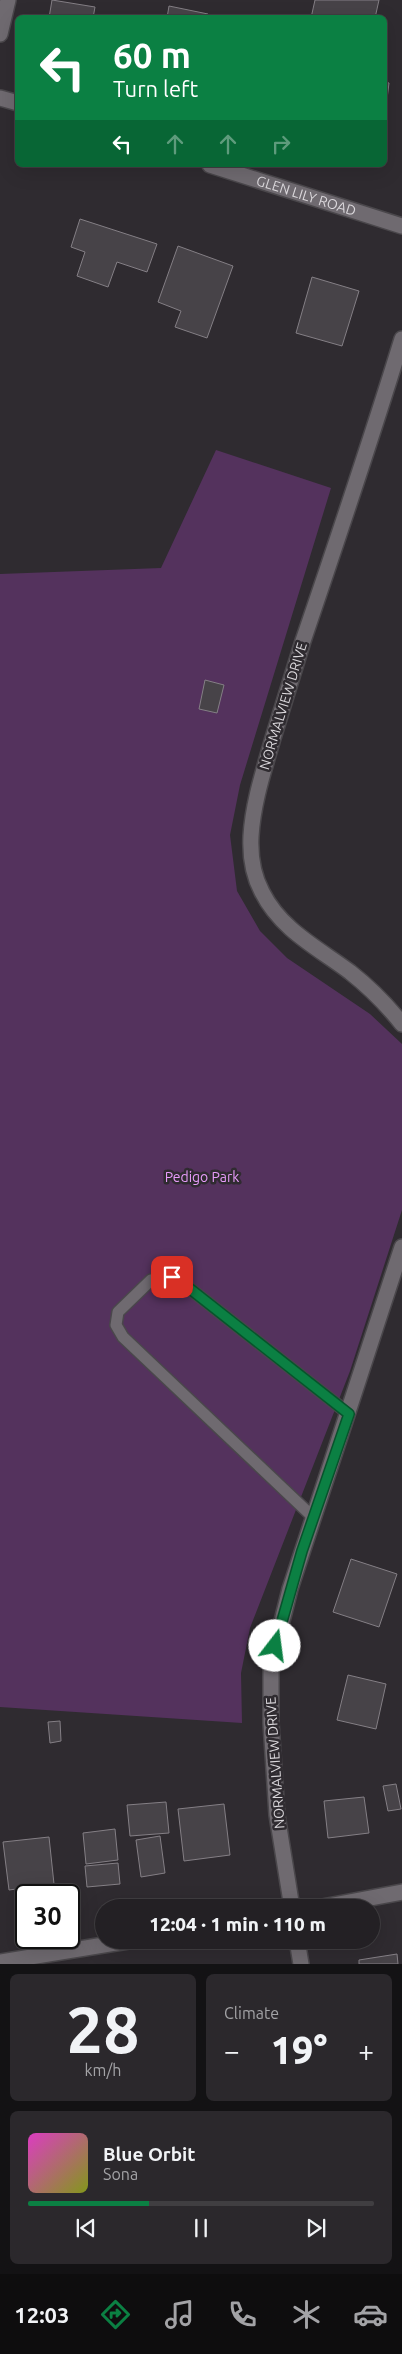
<!DOCTYPE html>
<html lang="en">
<head>
<meta charset="utf-8">
<style>
	body { margin:0; font-family:Ubuntu,sans-serif; background:#2b282c; color:#f1f3f6; height:100vh; display:flex; flex-direction:column; font-size:19px; white-space:nowrap }
	* { box-sizing:border-box; margin:0 }
	p { font-size:16px; color:#a3a3a6 }
	.icon { flex:none; width:28px; height:28px; fill:none; stroke:currentColor; stroke-width:2; stroke-linecap:round; stroke-linejoin:round }
	.map { position:relative; height:1964px; overflow:hidden }
	.drawer { display:flex; flex-direction:column; gap:10px; padding:10px; background:#131214; flex:1 }
	.drawer>* { flex:none }
	.top-card { position:absolute; left:15px; top:15px; width:372px; height:152px; border-radius:8px; box-shadow:0 5px 20px #0002,0 0 0 1px #403e41; background:#0b8043; color:#fff; overflow:hidden }
	.speed { position:absolute; left:15px; top:1884px; display:flex; gap:10px; font-size:25px; font-weight:700; text-align:center }
	.speed>* { display:grid; place-content:center; width:65px; height:65px; border-radius:50%; background:#232024; box-shadow:0 5px 20px #0002,0 0 0 1px #403e41; line-height:1 }
	.speed .limit { border:2px solid #111; border-radius:8px; background:#fff; color:#111 }
	.pin { position:absolute; display:grid; place-items:center; width:42px; height:42px; color:#fff; margin:-21px; border-radius:10px; box-shadow:0 2px 8px #0006 }
	.me { position:absolute; width:55px; margin:-28px; rotate:15deg; stroke-linejoin:round; filter:drop-shadow(0 0 4px #0008) }
	.turn { display:flex; align-items:center; gap:18px; height:105px; padding:0 15px; font-size:22px }
	.turn .icon { width:65px; height:65px; stroke-width:2.5 }
	.turn b { display:block; font-size:35px; line-height:42px }
	.lanes { display:flex; align-items:center; height:48px; padding:0 15px; background:#0003; justify-content:center; gap:25px; direction:ltr }
	.lanes .off { opacity:.35 }
	.big { font-size:38px; font-weight:800; line-height:1.1 }
	.drawer .card { flex:1; display:flex; flex-direction:column; justify-content:center; gap:8px; min-width:0; padding:0 18px; border-radius:8px; background:#2b282c }
	.drawer .dial { align-items:center; gap:0 }
	.dial b { font-size:65px; line-height:1 }
	.song { display:flex; align-items:center; gap:15px }
	.cover { width:60px; height:60px; border-radius:8px; background:linear-gradient(135deg,hsl(310 70% 55%),hsl(70 70% 35%)) }
	.played { height:5px; border-radius:2px; background:linear-gradient(90deg,#0b8043 35%,#403e41 35%) }
	.keys { display:flex; justify-content:space-around; direction:ltr }
	.heat { display:flex; justify-content:space-between; align-items:center; font-size:28px; direction:ltr }
	.drawer .tiles { flex:1; display:grid; gap:10px; grid-template-columns:1fr 1fr }
	.card:last-child { grid-column:span 2 }
	.trip { position:absolute; left:95px; top:1899px; width:285px; height:50px; border-radius:25px; background:#232024; box-shadow:0 5px 20px #0002,0 0 0 1px #403e41; font-weight:800; line-height:50px; text-align:center }
	.dock { display:flex; height:80px; justify-content:space-around; align-items:center; background:#0e0d0e; color:#a3a3a6 }
	.dock .icon { width:35px; height:35px }
	.dock .current { color:#0b8043 }
	.dock b { font-size:22px; color:#f1f3f6 }
	.map>svg:first-child { display:block }
	.green { fill:#54325d }
	.building { fill:#474348; stroke:#847f85 }
	.lines { fill:none; stroke-linecap:round; stroke-linejoin:round }
	.service-casing { stroke:#4a474b; stroke-width:14 }
	.minor-casing { stroke:#4a474b; stroke-width:18 }
	.tertiary-casing { stroke:#4a474b; stroke-width:18 }
	.service { stroke:#6f6a70; stroke-width:11 }
	.minor { stroke:#6f6a70; stroke-width:15 }
	.tertiary { stroke:#6f6a70; stroke-width:15 }
	.route-casing { stroke:#07532c; stroke-width:12 }
	.route { stroke:#0b8043; stroke-width:9 }
	.labels { text-anchor:middle; stroke-width:5; stroke-linejoin:round; paint-order:stroke }
	.street-label { font-size:14px; fill:#dbd8dc; stroke:#2f2b30 }
	.park-label { font-size:14px; fill:#e89cfb; stroke:#2f2b30 }
</style>
</head>
<body>
<div class="map">
<svg width="402" height="1964" viewBox="0 0 402 1964">
	<rect width="100%" height="100%" fill="#2f2b30"/>
	<path class="green" d="M216,450l115,38 -91,297 -10,50 7,56 23,40 27,27 83,56 32,30v166l-52,161 -100,257 -9,45 1,50 -242,-16v-1133l161,-6z"/>
	<path class="building" d="M52,0l43,7 -2,11h-44z
		M315,0h64l-4,18h-64z
		M169,6l39,8 -1,4h-40z
		M385,82l4,1 -4,32z
		M80,219l77,25 -10,28 -30,-10 -9,25 -31,-11 8,-24 -14,-5z
		M178,246l55,20 -26,72 -32,-11 6,-16 -23,-9z
		M312,277l47,14 -17,55 -46,-13z
		M205,680l19,5 -7,28 -18,-4z
		M351,1559l46,15 -18,53 -46,-15z
		M348,1675l38,9 -10,45 -39,-9z
		M60,1721l1,20 -11,2 -2,-21z
		M396,1784l5,25 -13,2 -5,-25z
		M364,1797l5,36 -41,5 -4,-37z
		M166,1802l3,31 -39,3 -3,-31z
		M224,1804l6,51 -46,6 -6,-52z
		M115,1829l3,31 -32,4 -3,-31z
		M160,1836l5,37 -24,4 -5,-37z
		M49,1837l5,47 -45,6 -6,-48z
		M118,1863l2,21 -33,3 -2,-21z
		M397,1954l1,10h-39v-4z"/>
	<g class="lines">
		<defs>
			<path id="service" d="M314,1518l-191,-181 -7,-12 2,-13 33,-32 21,-3 17,11 160,126"/>
			<path id="minor" d="M0,34l8,-34
				M402,339c-31,101 -65,202 -99,302 -10,32 -20,64 -30,97 -9,32 -20,64 -22,98 -1,19 2,39 11,56 19,38 56,56 88,80 19,15 37,33 52,52
				M292,1908l-15,-93 -6,-92v-58l19,-76 112,-342
				M317,1908l85,-16
				M297,1940l4,24
				M0,1962l134,-22"/>
			<g id="tertiary">
				<path d="M0,98l18,5"/>
				<path id="s1" d="M210,165l192,61"/>
			</g>
		</defs>
		<use href="#service" class="service-casing"/>
		<use href="#minor" class="minor-casing"/>
		<use href="#tertiary" class="tertiary-casing"/>
		<use href="#service" class="service"/>
		<use href="#minor" class="minor"/>
		<use href="#tertiary" class="tertiary"/>
	</g>
	<g class="lines">
		<defs>
			<path id="route" d="M172,1277l17,11 160,126 -47,137 -27,95"/>
		</defs>
		<use href="#route" class="route-casing"/>
		<use href="#route" class="route"/>
	</g>
	<g class="labels">
		<g class="street-label">
			<text dy="5" stroke="none"><textPath href="#s1" startOffset="101">GLEN LILY ROAD</textPath></text>
			<text transform="translate(283 706) rotate(-73)" y="5">NORMALVIEW DRIVE</text>
			<text transform="translate(275 1763) rotate(-94)" y="5">NORMALVIEW DRIVE</text>
		</g>
		<g class="park-label">
			<text x="202" y="1182">Pedigo Park</text>
		</g>
	</g>
</svg>
<div class="speed"><div class="limit">30</div></div>
<div class="pin" style="left:172px;top:1277px;background:#d93025"><svg class="icon" aria-label="arrive" viewBox="0 0 24 24"><path d="M6 21V4h12l-3 4 3 4H6"/></svg></div>
<svg class="me" style="left:275px;top:1646px" viewBox="-20 -20 40 40"><circle r="19" fill="#fff"/><path d="M0-13L10 11 0 6-10 11z" fill="#0b8043"/></svg>
<div class="trip">12:04 · 1 min · 110 m</div>
<div class="top-card">
<div class="turn"><svg class="icon" aria-label="left" viewBox="0 0 24 24"><path d="M17 20v-9H6M10 6l-5 5 5 5"/></svg><div><b>60 m</b>Turn left</div></div>
<div class="lanes"><svg class="icon" aria-label="left" viewBox="0 0 24 24"><path d="M17 20v-9H6M10 6l-5 5 5 5"/></svg><svg class="icon off" aria-label="ahead" viewBox="0 0 24 24"><path d="M12 20V5M6 11l6-6 6 6"/></svg><svg class="icon off" aria-label="ahead" viewBox="0 0 24 24"><path d="M12 20V5M6 11l6-6 6 6"/></svg><svg class="icon off" aria-label="right" viewBox="0 0 24 24"><path d="M7 20v-9h11M14 6l5 5-5 5"/></svg></div>
</div>
</div>
<section class="drawer">
<div class="tiles">
<div class="card dial"><b>28</b><p>km/h</p></div>
<div class="card"><p>Climate</p>
<div class="heat"><a>−</a><b class="big">19°</b><a>+</a></div>
</div>
<div class="card">
<div class="song"><i class="cover"></i><div><b>Blue Orbit</b><p>Sona</p></div></div>
<div class="played"></div>
<div class="keys"><svg class="icon" aria-label="previous" viewBox="0 0 24 24"><path d="M18 5L8 12l10 7zM5 5v14"/></svg><svg class="icon" aria-label="pause" viewBox="0 0 24 24"><path d="M8 5v14M16 5v14"/></svg><svg class="icon" aria-label="next" viewBox="0 0 24 24"><path d="M6 5l10 7-10 7zM19 5v14"/></svg></div>
</div>
</div>
</section>
<nav class="dock">
<b>12:03</b>
<svg class="icon current" aria-label="directions" viewBox="0 0 24 24"><path d="M12 3l9 9-9 9-9-9zM9 14v-3h6M13 9l2 2-2 2"/></svg>
<svg class="icon" aria-label="music" viewBox="0 0 24 24"><path d="M9 18V5l10-2v13"/><circle cx="6" cy="18" r="3"/><circle cx="16" cy="16" r="3"/></svg>
<svg class="icon" aria-label="phone" viewBox="0 0 24 24"><path d="M5 4h4l2 5-3 2q2 4 5 5l2-3 5 2v4C11 20 4 13 5 4z"/></svg>
<svg class="icon" aria-label="climate" viewBox="0 0 24 24"><path d="M12 3v18M4 7l16 10M4 17L20 7"/></svg>
<svg class="icon" aria-label="car" viewBox="0 0 24 24"><path d="M5 17H2v-5l4-1 3-4h7l3 4 3 1v5h-3M9 17h6M6 11h13"/><circle cx="7" cy="17" r="2"/><circle cx="17" cy="17" r="2"/></svg>
</nav>
</body>
</html>
